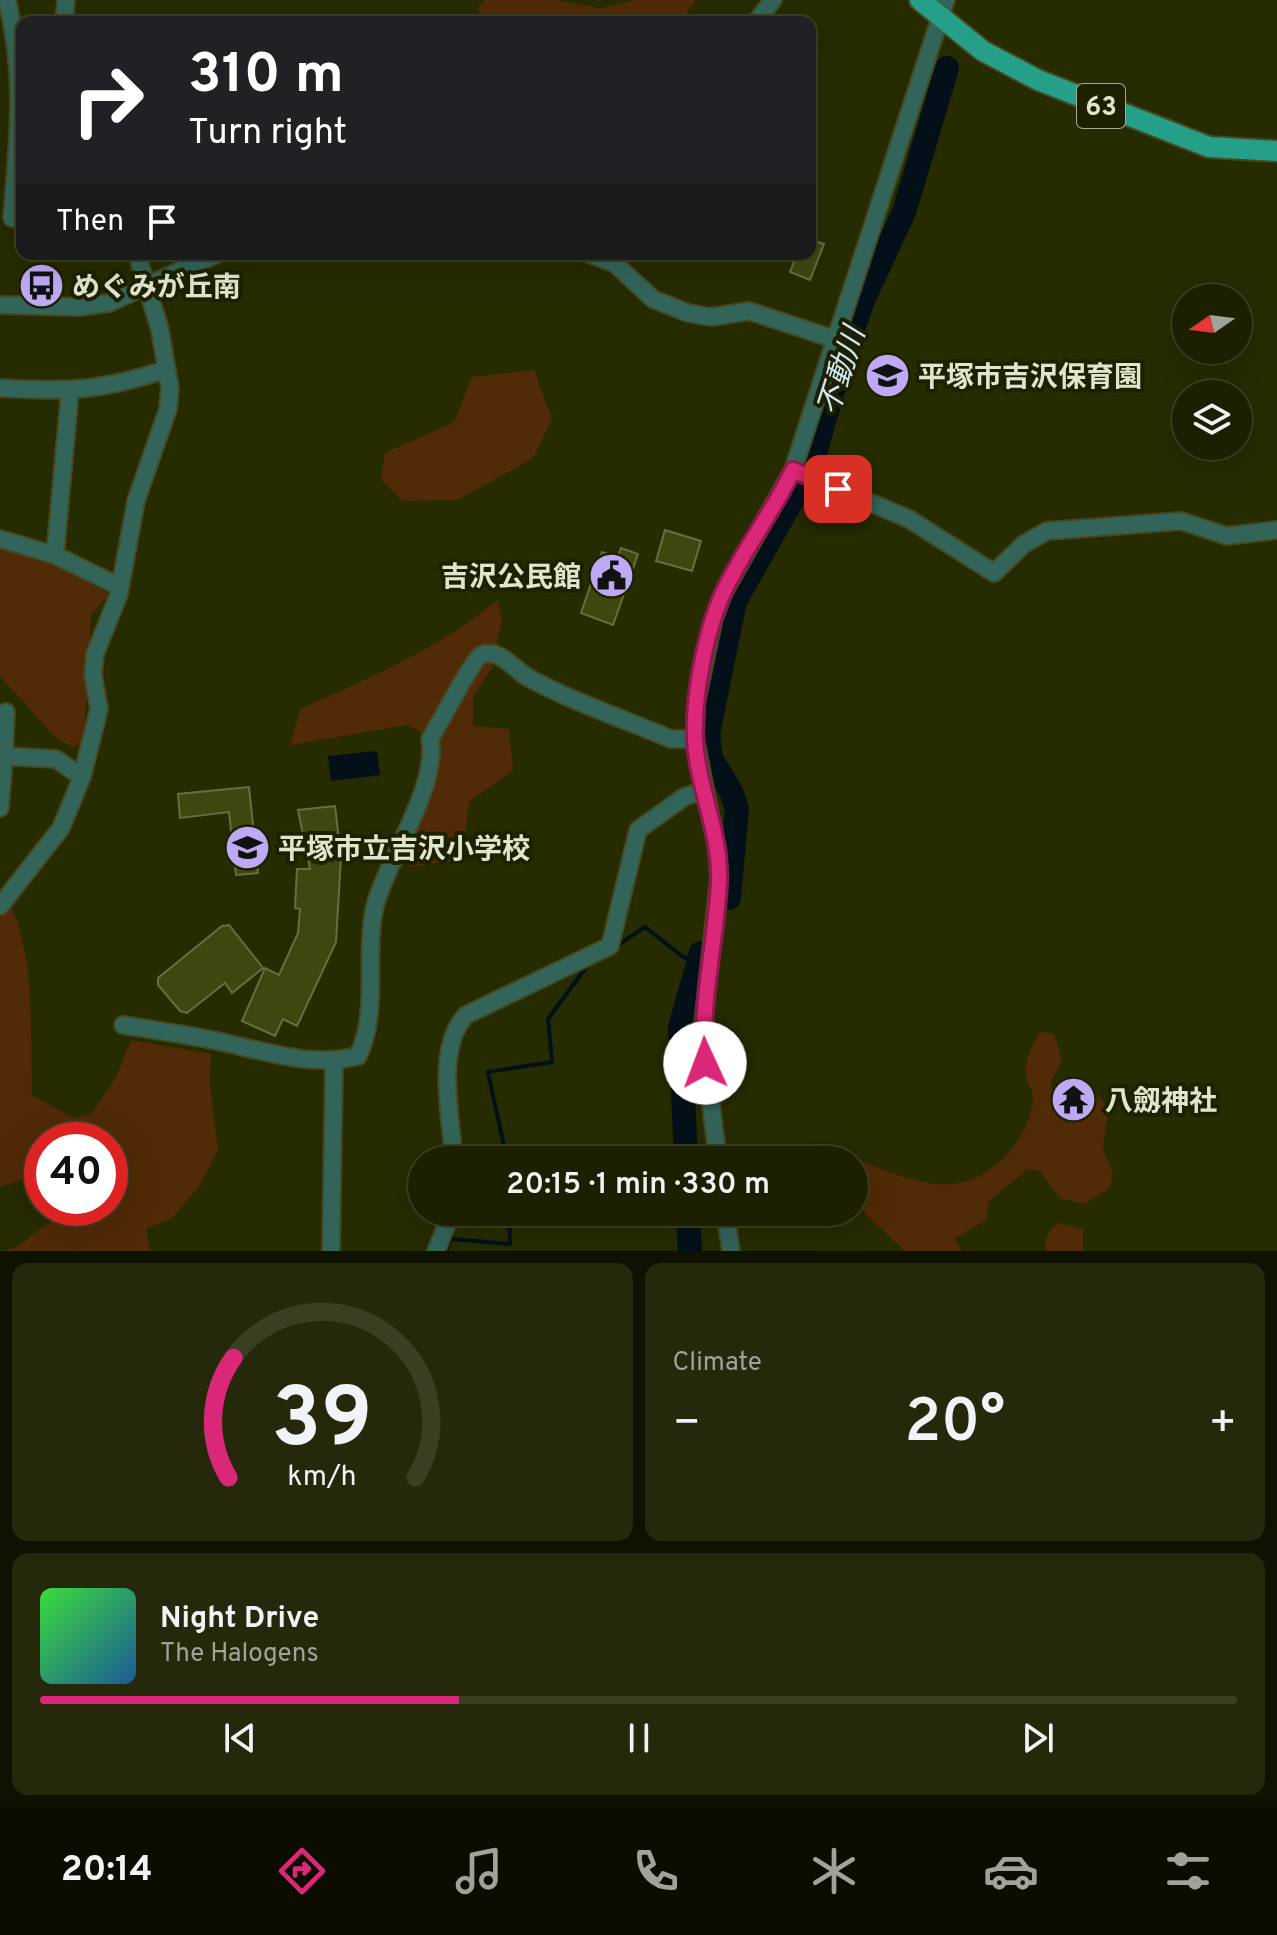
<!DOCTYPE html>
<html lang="en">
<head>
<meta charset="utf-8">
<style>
	body { margin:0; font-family:Overpass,"Noto Sans JP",sans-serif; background:#25280a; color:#f1f3f6; height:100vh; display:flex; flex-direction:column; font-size:30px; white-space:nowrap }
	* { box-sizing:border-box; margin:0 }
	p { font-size:26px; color:#a0a399 }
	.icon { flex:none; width:44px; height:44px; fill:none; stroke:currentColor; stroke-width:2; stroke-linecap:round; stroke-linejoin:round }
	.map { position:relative; height:1251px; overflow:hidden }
	.details { display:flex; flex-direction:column; gap:12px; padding:12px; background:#0f1200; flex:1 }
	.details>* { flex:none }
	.banner { position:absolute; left:16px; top:16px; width:800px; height:244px; border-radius:16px; box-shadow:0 8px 32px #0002,0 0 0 2px #3a3e22; background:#202124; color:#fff; overflow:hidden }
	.needle { width:52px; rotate:256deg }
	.controls { position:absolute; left:1172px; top:284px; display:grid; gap:16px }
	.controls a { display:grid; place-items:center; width:80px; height:80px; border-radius:50%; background:#1c2000; box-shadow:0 8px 32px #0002,0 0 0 2px #3a3e22; font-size:40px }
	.speed { position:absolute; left:24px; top:1122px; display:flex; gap:16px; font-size:40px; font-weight:700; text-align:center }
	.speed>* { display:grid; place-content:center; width:104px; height:104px; border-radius:50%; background:#1c2000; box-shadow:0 8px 32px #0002,0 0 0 2px #3a3e22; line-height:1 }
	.speed .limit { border:12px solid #d22; background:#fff; color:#111 }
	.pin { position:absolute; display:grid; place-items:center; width:68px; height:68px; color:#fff; margin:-34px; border-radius:16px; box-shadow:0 4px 12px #0006 }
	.me { position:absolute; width:88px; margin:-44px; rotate:358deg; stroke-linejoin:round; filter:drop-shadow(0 0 6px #0008) }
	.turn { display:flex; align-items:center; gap:28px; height:168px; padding:0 40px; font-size:36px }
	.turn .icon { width:104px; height:104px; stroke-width:2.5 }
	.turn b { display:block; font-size:56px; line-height:68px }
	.then { display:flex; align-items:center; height:76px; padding:0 40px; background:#0003; gap:16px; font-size:30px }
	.big { font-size:60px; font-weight:600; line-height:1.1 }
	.details .tile { flex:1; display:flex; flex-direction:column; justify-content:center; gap:12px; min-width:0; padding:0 28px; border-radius:16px; background:#25280a }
	.details .dial { align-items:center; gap:0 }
	.dial svg { height:208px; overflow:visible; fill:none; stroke:#3a3e22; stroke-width:7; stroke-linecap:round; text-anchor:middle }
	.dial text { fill:#f1f3f6; stroke:none }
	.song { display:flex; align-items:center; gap:24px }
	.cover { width:96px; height:96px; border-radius:12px; background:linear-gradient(135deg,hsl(120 70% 55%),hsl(210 70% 35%)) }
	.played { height:8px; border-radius:4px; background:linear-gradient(90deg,#db2777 35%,#3a3e22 35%) }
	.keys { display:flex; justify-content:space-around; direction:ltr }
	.heat { display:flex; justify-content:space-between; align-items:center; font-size:44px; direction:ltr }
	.details .tiles { flex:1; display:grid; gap:12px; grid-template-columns:1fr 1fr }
	.tile:last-child { grid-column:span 2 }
	.trip { position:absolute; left:408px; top:1146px; width:460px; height:80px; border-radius:40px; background:#1c2000; box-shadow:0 8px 32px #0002,0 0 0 2px #3a3e22; font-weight:600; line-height:80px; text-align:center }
	.menu { display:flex; height:128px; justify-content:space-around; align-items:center; background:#0b0d00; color:#a0a399 }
	.menu .icon { width:56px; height:56px }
	.menu .current { color:#db2777 }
	.menu b { font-size:36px; color:#f1f3f6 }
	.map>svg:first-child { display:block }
	.green { fill:#512a07 }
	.water { fill:#041019 }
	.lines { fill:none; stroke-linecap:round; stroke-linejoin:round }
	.stream { stroke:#041019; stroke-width:4 }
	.river { stroke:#041019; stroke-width:24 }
	.building { fill:#3f4710; stroke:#666e42; stroke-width:2 }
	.minor-casing { stroke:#444921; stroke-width:20 }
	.major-casing { stroke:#444921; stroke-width:24 }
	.minor { stroke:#336459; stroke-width:16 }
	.major { stroke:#269f89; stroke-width:20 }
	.route-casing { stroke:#8e194d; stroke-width:20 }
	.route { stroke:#db2777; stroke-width:14 }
	.labels { text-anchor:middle; stroke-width:8; stroke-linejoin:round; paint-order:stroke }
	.shield { fill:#1d2102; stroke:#a6aa90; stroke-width:2 }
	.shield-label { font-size:26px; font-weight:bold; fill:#e0e5cd }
	.poi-label { font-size:28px; font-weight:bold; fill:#e0e5cd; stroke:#1d2102; text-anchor:start }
	.water-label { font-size:30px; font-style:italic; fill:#d0e7f6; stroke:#1d2102 }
</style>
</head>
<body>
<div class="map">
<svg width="1277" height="1251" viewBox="0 0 1277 1251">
	<rect width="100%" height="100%" fill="#262b00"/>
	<path class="green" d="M485,0h69l46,8 37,-8h58l-13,22h-184l-14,-4 -7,-10z
		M534,370l18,49 -19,39 -75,42 -56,1 -21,-21 4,-27 69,-31 18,-45z
		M0,547l49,13 60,34 -18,21 -7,127 -12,5 -18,-11 -54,-60z
		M498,600l4,19 -10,49 -19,28v30l36,3 4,41 -44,32 -7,57 -52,8 27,-125 -29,-17 -118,20 10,-36c72,-32 136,-59 198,-109z
		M0,902l11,4c25,56 19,129 21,189l42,23 18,-5 23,-34 16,-39 80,14 -1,30 8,66 -19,37 -27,31 -26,11 4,22h-150c22,-3 20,-7 37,-20 18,-14 51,-23 73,-23v-68h-68v33l-42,14z
		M1040,1032l14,2 8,25 -11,23 1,11 10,7 35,-6 11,14 -5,42 10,22 -3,16 -26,16 -25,-6 -19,-27 -12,-2 -39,32 -3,19 -32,19 8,12h-58c-32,-35 -51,-34 -50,-87l5,-4c56,23 105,44 151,-9 11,-12 24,-39 23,-56 0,-6 -6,-11 -7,-17 -3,-16 6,-33 14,-46z
		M1058,1223l25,6v22h-37c-3,-12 3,-20 12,-28z"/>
	<path class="water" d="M377,751l3,24 -49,6 -3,-25z"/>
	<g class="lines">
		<path class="stream" d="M615,947l30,-20 38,30 15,5
			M507,1160l-19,-88 64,-10 -4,-43 42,-57
			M446,1251l5,-12 59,5 -1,-32"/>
		<path class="river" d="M729,898l8,-89 -6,-18 -20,-32 -3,-25 27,-133 76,-134 29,-101 24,-68 40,-86 43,-144
			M686,1160l-6,-133 21,-74
			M688,1212l2,39"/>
	</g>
	<path class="building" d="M810,239l14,5 -14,36 -20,-8 7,-18h13z
		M665,530l36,11 -9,30 -36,-10z
		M621,548l17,6 -25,71 -32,-12 21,-61 16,5z
		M249,787l9,86 -22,2 -7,-63 -49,6 -2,-24z
		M335,806l6,51 -5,85 -39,84 -14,-7 -8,17 -33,-15 23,-53 14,7 19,-42 2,-24 -5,-1 2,-39h13l-12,-59z
		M229,925l34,43 -31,25 -7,-10 -38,30 -7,-2 -22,-26v-7l64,-52z"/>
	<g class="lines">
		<defs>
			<path id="minor" d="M7,0c19,78 11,139 5,218l10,1
				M64,22l2,-22
				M756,22l17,-22
				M589,254l25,9 39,36 35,14 23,4 38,-6 85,28
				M0,305l79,2 30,-4 108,-49
				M0,388c68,4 102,3 167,-19
				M793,470l116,49 85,54 30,-29 23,-13 134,-10 46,15 50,-6
				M0,539l55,16 65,32
				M55,555l15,-163
				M4,756l2,-44
				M0,808l4,-52 52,3 26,18
				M0,906l61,-78 21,-51 17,-68 -6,-34 2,-21 24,-60 17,-93 32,-92 2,-20 -10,-59 -23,-76
				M123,1025c26,4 52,8 79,13 52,9 103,31 156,18 23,-47 4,-109 19,-157 14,-44 62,-116 53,-160 8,-13 44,-81 51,-84 19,-8 33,15 48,23 44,24 95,41 142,61h24
				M454,1160c-3,-42 -19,-112 12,-145l144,-69 28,-116 46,-33 21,-7
				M718,1160l-16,-127 17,-154 -2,-30 -22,-110 1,-36 18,-85 10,-26 69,-122 153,-470
				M725,1212l6,39
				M331,1251l3,-189
				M436,1251l16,-39"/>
			<path id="major" d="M920,0l63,51 55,29 171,67 68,4"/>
		</defs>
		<use href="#minor" class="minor-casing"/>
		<use href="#major" class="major-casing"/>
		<use href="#minor" class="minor"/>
		<use href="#major" class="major"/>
	</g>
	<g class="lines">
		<defs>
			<path id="route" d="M705,1063c-5,-61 11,-121 14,-181 2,-50 -22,-95 -24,-143 -2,-43 11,-110 29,-148 20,-42 49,-79 69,-121l45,19"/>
		</defs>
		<use href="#route" class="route-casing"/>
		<use href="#route" class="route"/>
	</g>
	<defs>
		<symbol id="bus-disc" viewBox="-11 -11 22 22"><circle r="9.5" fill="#bea9f4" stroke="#1d2102"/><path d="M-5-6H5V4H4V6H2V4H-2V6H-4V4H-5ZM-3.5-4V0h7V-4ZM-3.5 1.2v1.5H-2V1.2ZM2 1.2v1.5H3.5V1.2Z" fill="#111"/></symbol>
		<symbol id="school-disc" viewBox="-11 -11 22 22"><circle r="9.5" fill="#bea9f4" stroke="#1d2102"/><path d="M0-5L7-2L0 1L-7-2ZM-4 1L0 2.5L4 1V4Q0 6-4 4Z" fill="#111"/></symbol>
		<symbol id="civic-disc" viewBox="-11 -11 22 22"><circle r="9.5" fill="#bea9f4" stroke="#1d2102"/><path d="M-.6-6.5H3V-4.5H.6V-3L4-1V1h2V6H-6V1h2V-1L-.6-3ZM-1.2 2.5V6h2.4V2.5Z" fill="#111"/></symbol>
		<symbol id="temple-disc" viewBox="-11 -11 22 22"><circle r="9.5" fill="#bea9f4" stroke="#1d2102"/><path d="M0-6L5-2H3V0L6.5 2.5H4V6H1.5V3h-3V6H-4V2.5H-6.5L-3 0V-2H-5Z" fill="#111"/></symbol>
	</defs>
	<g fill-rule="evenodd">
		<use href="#bus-disc" x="16" y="260" width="51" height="51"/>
		<use href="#school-disc" x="862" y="350" width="51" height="51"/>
		<use href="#civic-disc" x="586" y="550" width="51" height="51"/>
		<use href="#school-disc" x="222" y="822" width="51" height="51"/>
		<use href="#temple-disc" x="1048" y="1074" width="51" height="51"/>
	</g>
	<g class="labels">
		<rect class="shield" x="1077" y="84" width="48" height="44" rx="6"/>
		<g class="shield-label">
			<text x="1101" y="115">63</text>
		</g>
		<g class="poi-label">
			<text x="72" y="296">めぐみが丘南</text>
			<text x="918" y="386">平塚市吉沢保育園</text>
			<text x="581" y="586" text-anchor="end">吉沢公民館</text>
			<text x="278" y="858">平塚市立吉沢小学校</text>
			<text x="1105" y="1110">八劔神社</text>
		</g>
		<g class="water-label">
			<text transform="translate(841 371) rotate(-72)" y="10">不動川</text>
		</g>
	</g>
</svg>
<div class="controls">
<a><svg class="needle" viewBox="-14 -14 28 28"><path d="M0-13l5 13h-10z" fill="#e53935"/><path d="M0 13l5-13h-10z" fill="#a0a399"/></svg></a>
<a><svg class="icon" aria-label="layers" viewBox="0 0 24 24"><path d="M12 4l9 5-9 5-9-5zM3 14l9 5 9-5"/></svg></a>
</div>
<div class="speed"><div class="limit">40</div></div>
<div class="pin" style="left:838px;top:489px;background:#d93025"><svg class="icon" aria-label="arrive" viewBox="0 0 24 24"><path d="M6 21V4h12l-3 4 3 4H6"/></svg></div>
<svg class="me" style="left:705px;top:1063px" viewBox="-20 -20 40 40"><circle r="19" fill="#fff"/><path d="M0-13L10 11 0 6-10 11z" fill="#db2777"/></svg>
<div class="trip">20:15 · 1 min · 330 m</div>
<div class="banner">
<div class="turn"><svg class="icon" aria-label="right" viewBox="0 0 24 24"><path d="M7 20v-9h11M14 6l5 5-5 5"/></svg><div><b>310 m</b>Turn right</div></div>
<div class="then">Then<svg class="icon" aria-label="arrive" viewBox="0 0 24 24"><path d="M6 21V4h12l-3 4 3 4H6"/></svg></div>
</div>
</div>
<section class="details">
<div class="tiles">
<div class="tile dial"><svg viewBox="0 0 100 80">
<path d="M14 69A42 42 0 1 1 86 69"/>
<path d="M14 69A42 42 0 0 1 16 23" stroke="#db2777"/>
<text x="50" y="56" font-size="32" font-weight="700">39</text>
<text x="50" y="72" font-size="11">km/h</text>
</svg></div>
<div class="tile"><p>Climate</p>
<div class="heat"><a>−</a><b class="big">20°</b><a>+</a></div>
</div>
<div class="tile">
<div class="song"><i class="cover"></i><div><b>Night Drive</b><p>The Halogens</p></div></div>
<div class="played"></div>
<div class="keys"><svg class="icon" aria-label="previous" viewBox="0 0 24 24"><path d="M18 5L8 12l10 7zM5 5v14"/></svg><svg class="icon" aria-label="pause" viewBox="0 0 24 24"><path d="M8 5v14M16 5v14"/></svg><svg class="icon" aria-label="next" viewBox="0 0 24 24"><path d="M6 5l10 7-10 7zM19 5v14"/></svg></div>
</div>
</div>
</section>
<nav class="menu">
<b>20:14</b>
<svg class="icon current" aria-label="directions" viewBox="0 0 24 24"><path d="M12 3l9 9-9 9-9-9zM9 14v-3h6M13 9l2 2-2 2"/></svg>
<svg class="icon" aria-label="music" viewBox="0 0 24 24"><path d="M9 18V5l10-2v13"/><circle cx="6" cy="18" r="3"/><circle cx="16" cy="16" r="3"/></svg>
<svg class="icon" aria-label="phone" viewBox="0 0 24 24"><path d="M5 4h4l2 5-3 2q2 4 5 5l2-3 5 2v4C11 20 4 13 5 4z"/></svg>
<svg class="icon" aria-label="climate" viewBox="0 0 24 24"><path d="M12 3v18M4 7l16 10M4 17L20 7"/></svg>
<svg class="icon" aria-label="car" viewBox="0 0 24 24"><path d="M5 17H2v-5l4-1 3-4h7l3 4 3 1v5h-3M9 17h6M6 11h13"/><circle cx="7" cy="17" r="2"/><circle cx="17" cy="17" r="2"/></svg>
<svg class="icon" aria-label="filters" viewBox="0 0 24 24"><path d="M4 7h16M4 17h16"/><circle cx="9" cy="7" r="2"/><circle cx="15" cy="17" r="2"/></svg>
</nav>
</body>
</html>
